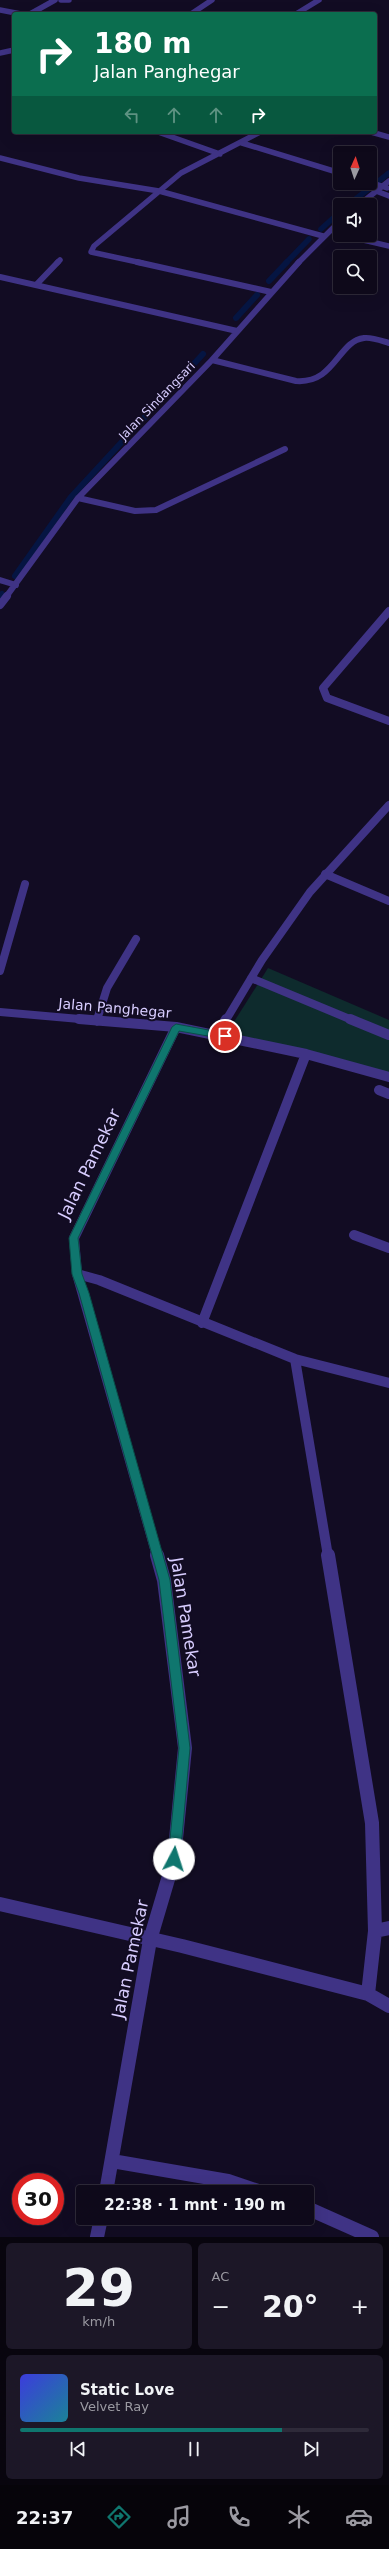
<!DOCTYPE html>
<html lang="id">
<head>
<meta charset="utf-8">
<style>
	body { margin:0; font-family:"DejaVu Sans",sans-serif; background:#1c1727; color:#f1f3f6; height:100vh; display:flex; flex-direction:column; font-size:15px; white-space:nowrap }
	* { box-sizing:border-box; margin:0 }
	p { font-size:13px; color:#9b9aa2 }
	.icon { flex:none; width:22px; height:22px; fill:none; stroke:currentColor; stroke-width:2; stroke-linecap:round; stroke-linejoin:round }
	.map { position:relative; height:2237px; overflow:hidden }
	.panel { display:flex; flex-direction:column; gap:6px; padding:6px; background:#08050e; flex:1 }
	.panel>* { flex:none }
	.banner { position:absolute; left:12px; top:12px; width:365px; height:122px; border-radius:4px; box-shadow:0 4px 16px #0002,0 0 0 1px #2e2a39; background:#0b6e4f; color:#fff; overflow:hidden }
	.needle { width:26px; rotate:3deg }
	.controls { position:absolute; left:333px; top:146px; display:grid; gap:8px }
	.controls a { display:grid; place-items:center; width:44px; height:44px; border-radius:4px; background:#0e091a; box-shadow:0 4px 16px #0002,0 0 0 1px #2e2a39; font-size:20px }
	.speed { position:absolute; left:12px; top:2173px; display:flex; gap:8px; font-size:20px; font-weight:700; text-align:center }
	.speed>* { display:grid; place-content:center; width:52px; height:52px; border-radius:50%; background:#0e091a; box-shadow:0 4px 16px #0002,0 0 0 1px #2e2a39; line-height:1 }
	.speed .limit { border:6px solid #d22; background:#fff; color:#111 }
	.pin { position:absolute; display:grid; place-items:center; width:34px; height:34px; color:#fff; margin:-17px; border:2px solid #fff; border-radius:50%; box-shadow:0 1px 4px #0007 }
	.me { position:absolute; width:44px; margin:-22px; rotate:5deg; stroke-linejoin:round; filter:drop-shadow(0 0 3px #0008) }
	.turn { display:flex; align-items:center; gap:14px; height:84px; padding:0 16px; font-size:18px }
	.turn .icon { width:52px; height:52px; stroke-width:2.5 }
	.turn b { display:block; font-size:28px; line-height:34px }
	.lanes { display:flex; align-items:center; height:38px; padding:0 16px; background:#0003; justify-content:center; gap:20px; direction:ltr }
	.lanes .off { opacity:.35 }
	.big { font-size:30px; font-weight:800; line-height:1.1 }
	.panel .card { flex:1; display:flex; flex-direction:column; justify-content:center; gap:6px; min-width:0; padding:0 14px; border-radius:6px; background:#1c1727 }
	.panel .dial { align-items:center; gap:0 }
	.dial b { font-size:52px; line-height:1 }
	.song { display:flex; align-items:center; gap:12px }
	.cover { width:48px; height:48px; border-radius:6px; background:linear-gradient(135deg,hsl(240 70% 55%),hsl(190 70% 35%)) }
	.played { height:4px; border-radius:2px; background:linear-gradient(90deg,#0f766e 75%,#2e2a39 75%) }
	.keys { display:flex; justify-content:space-around; direction:ltr }
	.heat { display:flex; justify-content:space-between; align-items:center; font-size:22px; direction:ltr }
	.panel .tiles { flex:1; display:grid; gap:6px; grid-template-columns:1fr 1fr }
	.card:last-child { grid-column:span 2 }
	.trip { position:absolute; left:76px; top:2185px; width:238px; height:40px; border-radius:4px; background:#0e091a; box-shadow:0 4px 16px #0002,0 0 0 1px #2e2a39; font-weight:800; line-height:40px; text-align:center }
	.tabs { display:flex; height:64px; justify-content:space-around; align-items:center; background:#06040a; color:#9b9aa2 }
	.tabs .icon { width:28px; height:28px }
	.tabs .selected { color:#0f766e }
	.tabs b { font-size:18px; color:#f1f3f6 }
	.map>svg:first-child { display:block }
	.green { fill:#0e2b2d }
	.lines { fill:none; stroke-linecap:round; stroke-linejoin:round }
	.stream-far1 { stroke:#051542; stroke-width:5.5 }
	.stream { stroke:#051542; stroke-width:6 }
	.minor-far4 { stroke:#3f3385; stroke-width:5.5 }
	.minor-far3 { stroke:#3f3385; stroke-width:6 }
	.minor-far2 { stroke:#3f3385; stroke-width:8 }
	.minor-far1 { stroke:#3f3385; stroke-width:10 }
	.minor { stroke:#3f3385; stroke-width:14 }
	.route { fill:#0f766e; stroke:#0a4d48 }
	.labels { text-anchor:middle; stroke-width:4; stroke-linejoin:round; paint-order:stroke }
	.far-street-label { font-size:12px; fill:#d8cdff; stroke:#120c23 }
	.street-label { font-size:14px; fill:#d8cdff; stroke:#120c23 }
	.near-street-label { font-size:17px; fill:#d8cdff; stroke:#120c23 }
</style>
</head>
<body>
<div class="map">
<svg width="389" height="2237" viewBox="0 0 389 2237">
	<rect width="100%" height="100%" fill="#120c23"/>
	<path class="green" d="M268,968l121,52v59l-164,-43z"/>
	<g class="lines">
		<path class="stream-far1" d="M348,205l41,-32
			M321,229l19,-17
			M286,263l23,-24"/>
		<path class="stream" d="M269,281l18,-19
			M236,318l21,-23
			M15,576l56,-79 132,-143
			M0,596l2,-2"/>
		<path class="minor-far4" d="M61,0h8
			M0,10l21,4
			M30,14l25,-14
			M191,14l21,-14
			M296,14l23,-14
			M0,53l14,-3
			M158,132l62,22
			M371,132l18,5
			M242,143l98,30
			M0,158l79,20 80,13 164,45
			M370,182l17,6
			M376,191l13,5
			M359,205l30,-24
			M342,235l47,11
			M57,263l3,-3
			M142,263l-51,-11 3,-6 87,-73 79,-41
			M298,263l42,-42"/>
		<path class="minor-far3" d="M137,262l134,30
			M0,277l237,54
			M36,285l22,-23
			M212,360l84,21c39,3 42,-40 68,-43 8,-1 18,3 25,5
			M78,498l57,13 21,-1 129,-61
			M0,580l16,5
			M6,597l72,-99 134,-138 87,-98"/>
		<path class="minor-far2" d="M0,605l7,-9
			M389,611l-66,77 4,10 62,23
			M325,874l64,27
			M0,971l25,-87
			M251,978l101,42
			M0,1012l91,8
			M97,1020l10,-32 29,-49
			M226,1020l36,-60 48,-68 79,-87"/>
		<path class="minor-far1" d="M79,1019l97,8 130,27 83,23
			M350,1019l39,16
			M97,1021v-2
			M217,1034l9,-15
			M379,1090l10,4
			M354,1235l35,13
			M77,1274l22,6 196,79 94,24
			M202,1323l104,-269
			M295,1359l33,197
			M157,1556l-80,-282 -3,-36 102,-211"/>
		<path class="minor" d="M328,1555l44,268 3,108 -7,63
			M0,1904l182,42 186,48 21,12
			M375,1931l14,-3
			M112,2161l116,20 33,11
			M106,2192l44,-252 24,-81 11,-111 -21,-168 -7,-25
			M307,2208l65,29
			M97,2237l4,-19"/>
	</g>
	<path class="route" d="M176,1024l49,9 4,3 -4,3 -46,-8 -101,207 4,36 7,19 81,287 20,168 -10,111 -2,4 -4,2 -4,-2 -2,-4 11,-111 -20,-168 -80,-287 -7,-19 -3,-36 103,-211z"/>
	<g class="labels">
		<g class="far-street-label">
			<text transform="translate(157 401) rotate(-46)" y="4">Jalan Sindangsari</text>
		</g>
		<g class="street-label">
			<text transform="translate(115 1008) rotate(5)" y="5">Jalan Panghegar</text>
		</g>
		<g class="near-street-label">
			<text transform="translate(89 1164) rotate(-64)" y="6">Jalan Pamekar</text>
			<text transform="translate(186 1617) rotate(81)" y="6">Jalan Pamekar</text>
			<text transform="translate(130 1959) rotate(-78)" y="6">Jalan Pamekar</text>
		</g>
	</g>
</svg>
<div class="controls">
<a><svg class="needle" viewBox="-14 -14 28 28"><path d="M0-13l5 13h-10z" fill="#e53935"/><path d="M0 13l5-13h-10z" fill="#9b9aa2"/></svg></a>
<a><svg class="icon" aria-label="sound" viewBox="0 0 24 24"><path d="M4 9h4l5-4v14l-5-4H4zM17 9q2 3 0 6"/></svg></a>
<a><svg class="icon" aria-label="search" viewBox="0 0 24 24"><circle cx="10" cy="10" r="6"/><path d="M15 15l6 6"/></svg></a>
</div>
<div class="speed"><div class="limit">30</div></div>
<div class="pin" style="left:225px;top:1036px;background:#d93025"><svg class="icon" aria-label="arrive" viewBox="0 0 24 24"><path d="M6 21V4h12l-3 4 3 4H6"/></svg></div>
<svg class="me" style="left:174px;top:1859px" viewBox="-20 -20 40 40"><circle r="19" fill="#fff"/><path d="M0-13L10 11 0 6-10 11z" fill="#0f766e"/></svg>
<div class="trip">22:38 · 1 mnt · 190 m</div>
<div class="banner">
<div class="turn"><svg class="icon" aria-label="right" viewBox="0 0 24 24"><path d="M7 20v-9h11M14 6l5 5-5 5"/></svg><div><b>180 m</b>Jalan Panghegar</div></div>
<div class="lanes"><svg class="icon off" aria-label="left" viewBox="0 0 24 24"><path d="M17 20v-9H6M10 6l-5 5 5 5"/></svg><svg class="icon off" aria-label="ahead" viewBox="0 0 24 24"><path d="M12 20V5M6 11l6-6 6 6"/></svg><svg class="icon off" aria-label="ahead" viewBox="0 0 24 24"><path d="M12 20V5M6 11l6-6 6 6"/></svg><svg class="icon" aria-label="right" viewBox="0 0 24 24"><path d="M7 20v-9h11M14 6l5 5-5 5"/></svg></div>
</div>
</div>
<section class="panel">
<div class="tiles">
<div class="card dial"><b>29</b><p>km/h</p></div>
<div class="card"><p>AC</p>
<div class="heat"><a>−</a><b class="big">20°</b><a>+</a></div>
</div>
<div class="card">
<div class="song"><i class="cover"></i><div><b>Static Love</b><p>Velvet Ray</p></div></div>
<div class="played"></div>
<div class="keys"><svg class="icon" aria-label="previous" viewBox="0 0 24 24"><path d="M18 5L8 12l10 7zM5 5v14"/></svg><svg class="icon" aria-label="pause" viewBox="0 0 24 24"><path d="M8 5v14M16 5v14"/></svg><svg class="icon" aria-label="next" viewBox="0 0 24 24"><path d="M6 5l10 7-10 7zM19 5v14"/></svg></div>
</div>
</div>
</section>
<nav class="tabs">
<b>22:37</b>
<svg class="icon selected" aria-label="directions" viewBox="0 0 24 24"><path d="M12 3l9 9-9 9-9-9zM9 14v-3h6M13 9l2 2-2 2"/></svg>
<svg class="icon" aria-label="music" viewBox="0 0 24 24"><path d="M9 18V5l10-2v13"/><circle cx="6" cy="18" r="3"/><circle cx="16" cy="16" r="3"/></svg>
<svg class="icon" aria-label="phone" viewBox="0 0 24 24"><path d="M5 4h4l2 5-3 2q2 4 5 5l2-3 5 2v4C11 20 4 13 5 4z"/></svg>
<svg class="icon" aria-label="climate" viewBox="0 0 24 24"><path d="M12 3v18M4 7l16 10M4 17L20 7"/></svg>
<svg class="icon" aria-label="car" viewBox="0 0 24 24"><path d="M5 17H2v-5l4-1 3-4h7l3 4 3 1v5h-3M9 17h6M6 11h13"/><circle cx="7" cy="17" r="2"/><circle cx="17" cy="17" r="2"/></svg>
</nav>
</body>
</html>
